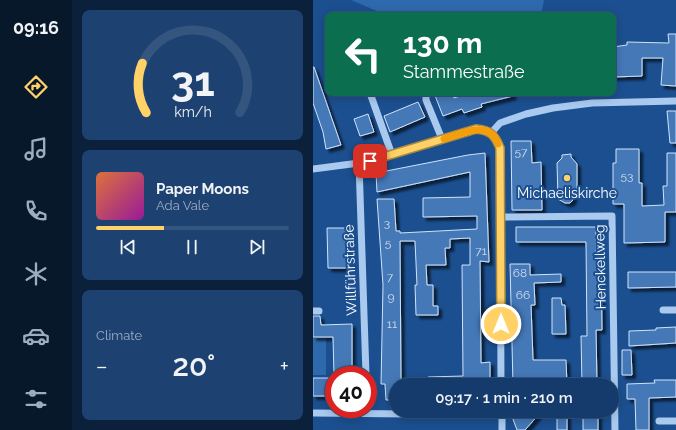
<!DOCTYPE html>
<html lang="en">
<head>
<meta charset="utf-8">
<style>
	body { margin:0; font-family:Raleway,sans-serif; background:#1d4271; color:#f1f3f6; height:100vh; display:flex; flex-direction:column; font-size:15px; white-space:nowrap }
	* { box-sizing:border-box; margin:0 }
	p { font-size:13px; color:#9dadc1 }
	.icon { flex:none; width:22px; height:22px; fill:none; stroke:currentColor; stroke-width:2; stroke-linecap:round; stroke-linejoin:round }
	.map { position:relative; flex:1; overflow:hidden }
	.panel { display:flex; flex-direction:column; gap:10px; padding:10px; background:#0b203b; width:241px }
	.panel>* { flex:none }
	.guide { position:absolute; left:12px; top:12px; width:291px; height:84px; border-radius:8px; box-shadow:0 2px 10px #0003,0 0 0 1px #33557e; background:#0b6e4f; color:#fff; overflow:hidden }
	.speed { position:absolute; left:12px; top:366px; display:flex; gap:8px; font-size:20px; font-weight:700; text-align:center }
	.speed>* { display:grid; place-content:center; width:52px; height:52px; border-radius:50%; background:#143b6b; box-shadow:0 2px 10px #0003,0 0 0 1px #33557e; line-height:1 }
	.speed .limit { border:6px solid #d22; background:#fff; color:#111 }
	.pin { position:absolute; display:grid; place-items:center; width:34px; height:34px; color:#fff; margin:-17px; border-radius:8px; box-shadow:0 2px 6px #0006 }
	.me { position:absolute; width:44px; margin:-22px; rotate:0deg; stroke-linejoin:round; filter:drop-shadow(0 0 3px #0008) }
	.turn { display:flex; align-items:center; gap:14px; height:84px; padding:0 12px; font-size:18px }
	.turn .icon { width:52px; height:52px; stroke-width:2.5 }
	.turn b { display:block; font-size:28px; line-height:34px }
	.big { font-size:30px; font-weight:600; line-height:1.1 }
	.panel .tile { flex:1; display:flex; flex-direction:column; justify-content:center; gap:6px; min-width:0; padding:0 14px; border-radius:8px; background:#1d4271 }
	.panel .dial { align-items:center; gap:0 }
	.dial svg { height:104px; overflow:visible; fill:none; stroke:#33557e; stroke-width:7; stroke-linecap:round; text-anchor:middle }
	.dial text { fill:#f1f3f6; stroke:none }
	.song { display:flex; align-items:center; gap:12px }
	.cover { width:48px; height:48px; border-radius:6px; background:linear-gradient(135deg,hsl(20 70% 55%),hsl(300 70% 35%)) }
	.played { height:4px; border-radius:2px; background:linear-gradient(90deg,#ffd166 35%,#33557e 35%) }
	.keys { display:flex; justify-content:space-around; direction:ltr }
	.heat { display:flex; justify-content:space-between; align-items:center; font-size:22px; direction:ltr }
	.trip { position:absolute; left:76px; top:378px; width:230px; height:40px; border-radius:20px; background:#143b6b; box-shadow:0 2px 10px #0003,0 0 0 1px #33557e; font-weight:600; line-height:40px; text-align:center }
	main { display:flex; flex:1; min-height:0 }
	.tabs { display:flex; flex-direction:column; width:72px; justify-content:space-around; align-items:center; background:#08182b; color:#9dadc1 }
	.tabs .icon { width:28px; height:28px }
	.tabs .current { color:#ffd166 }
	.tabs b { font-size:18px; color:#f1f3f6 }
	.map>svg:first-child { display:block }
	.green { fill:#2e69ad }
	.building { fill:#4478b7; stroke:#cfe3fa; filter:url(#shadow) }
	.lines { fill:none; stroke-linecap:round; stroke-linejoin:round }
	.minor { stroke:#a9c9ee; stroke-width:7 }
	.route-casing { stroke:#a68842; stroke-width:10 }
	.route { stroke:#ffd166; stroke-width:7 }
	.slow { stroke:#f59e0b; stroke-width:7 }
	.poi-dot { fill:#ffd166; stroke:#1b4f8f; stroke-width:1.5 }
	.labels { text-anchor:middle; stroke-width:4; stroke-linejoin:round; paint-order:stroke }
	.number-label { font-size:12px; fill:#d0dded }
	.poi-label { font-size:14px; fill:#fff; stroke:#1b4f8f }
	.street-label { font-size:14px; fill:#fff; stroke:#1b4f8f }
</style>
</head>
<body>
<main>
<nav class="tabs">
<b>09:16</b>
<svg class="icon current" aria-label="directions" viewBox="0 0 24 24"><path d="M12 3l9 9-9 9-9-9zM9 14v-3h6M13 9l2 2-2 2"/></svg>
<svg class="icon" aria-label="music" viewBox="0 0 24 24"><path d="M9 18V5l10-2v13"/><circle cx="6" cy="18" r="3"/><circle cx="16" cy="16" r="3"/></svg>
<svg class="icon" aria-label="phone" viewBox="0 0 24 24"><path d="M5 4h4l2 5-3 2q2 4 5 5l2-3 5 2v4C11 20 4 13 5 4z"/></svg>
<svg class="icon" aria-label="climate" viewBox="0 0 24 24"><path d="M12 3v18M4 7l16 10M4 17L20 7"/></svg>
<svg class="icon" aria-label="car" viewBox="0 0 24 24"><path d="M5 17H2v-5l4-1 3-4h7l3 4 3 1v5h-3M9 17h6M6 11h13"/><circle cx="7" cy="17" r="2"/><circle cx="17" cy="17" r="2"/></svg>
<svg class="icon" aria-label="filters" viewBox="0 0 24 24"><path d="M4 7h16M4 17h16"/><circle cx="9" cy="7" r="2"/><circle cx="15" cy="17" r="2"/></svg>
</nav>
<section class="panel">
<div class="tile dial"><svg viewBox="0 0 100 80">
<path d="M14 69A42 42 0 1 1 86 69"/>
<path d="M14 69A42 42 0 0 1 11 31" stroke="#ffd166"/>
<text x="50" y="56" font-size="32" font-weight="700">31</text>
<text x="50" y="72" font-size="11">km/h</text>
</svg></div>
<div class="tile">
<div class="song"><i class="cover"></i><div><b>Paper Moons</b><p>Ada Vale</p></div></div>
<div class="played"></div>
<div class="keys"><svg class="icon" aria-label="previous" viewBox="0 0 24 24"><path d="M18 5L8 12l10 7zM5 5v14"/></svg><svg class="icon" aria-label="pause" viewBox="0 0 24 24"><path d="M8 5v14M16 5v14"/></svg><svg class="icon" aria-label="next" viewBox="0 0 24 24"><path d="M6 5l10 7-10 7zM19 5v14"/></svg></div>
</div>
<div class="tile"><p>Climate</p>
<div class="heat"><a>−</a><b class="big">20°</b><a>+</a></div>
</div>
</section>
<div class="map">
<svg width="363" height="430" viewBox="0 0 363 430">
	<defs>
		<filter id="shadow"><feDropShadow dx="3.5" dy="3.5" stdDeviation="1" flood-color="#0009"/></filter>
	</defs>
	<rect width="100%" height="100%" fill="#1b4f8f"/>
	<path class="green" d="M38,0h193l-3,15h-155z
		M0,338h13v37h-13z"/>
	<path class="building" d="M355,34h8v52l-15,-1 2,-27h-21v18l-29,1v-30l14,-2v-3l42,1z
		M0,67h1l27,78 -15,4 -3,-17 -10,-29z
		M121,93h18l2,5 15,-5h43l1,3 -32,8 1,3 -18,6 -2,-4 -19,7z
		M105,102l7,15 -35,15 -6,-16z
		M354,111h9v32h-6z
		M55,114l6,18 -14,4 -6,-17z
		M198,141h20l1,22 9,-1 1,48h-30z
		M303,149h23v34h3v23l22,-1 -1,-19h4v-33h9v59h-11v30l-41,1v-39h-11v-41h3z
		M172,153l4,109 -9,-1 1,102 9,-1v23h-62v-8l35,-1 -1,-111h8v-27l-20,1v9h-5l1,17h-20l1,20h6v21h5v9h-22l-1,-30h2l-2,-44h-15l1,144h-5v15h-10l-1,-16h-4l2,-99 -6,-86h17l2,32h4v2l77,-4v-13l-54,1v-19l47,-1v-25l-93,20 -1,-19 92,-18z
		M258,154v3l6,7v30h-4v6l-3,3h-5l-7,-4 -1,-36 5,-5v-3z
		M203,227h80v25h5l1,78h-6l1,55h-15l-1,-49h6l-1,-94h-70z
		M14,228h19l1,40h-19z
		M197,264h20v11l31,-1v8l-27,1 1,22h-4l2,55h33l1,25h-54z
		M315,272h48v15l-48,1z
		M239,298h9l1,7h3l1,29h-14z
		M0,316h7l1,9 31,-1v51h-18l-1,-38h-20z
		M363,327v16l-47,3v-15l27,-1v-2z
		M309,350h9l1,25h-10z
		M0,378h21v18h-21z
		M341,380h22v17l-27,1v32h-13l-1,-31h-8v-15l28,-1z
		M197,411h18l12,2 -15,17h-8z
		M244,411h10v19h-10z
		M270,411h15v19h-15z"/>
	<g class="lines">
		<path class="minor" d="M57,93l22,62
			M113,93v7l16,39
			M179,132l4,7 4,9 1,237
			M179,132l8,-9 26,-9 27,-6 39,-5 84,-2
			M46,163l7,212
			M0,169l46,-6 117,-34 16,3
			M187,217l112,-1 3,214
			M350,310h13
			M0,311h6
			M189,411v19
			M0,413l189,2
			M346,421h17"/>
	</g>
	<g class="lines">
		<defs>
			<path id="route" d="M57,161l106,-32c14,1 19,6 24,19l1,176"/>
		</defs>
		<use href="#route" class="route-casing"/>
		<use href="#route" class="route"/>
		<path class="slow" d="M131,139c18,-6 46,-20 54,5"/>
	</g>
	<circle class="poi-dot" cx="254" cy="178" r="4"/>
	<g class="labels">
		<g class="number-label">
			<text x="208" y="156">57</text>
			<text x="314" y="180">53</text>
			<text x="74" y="227">3</text>
			<text x="75" y="247">5</text>
			<text x="168" y="255">71</text>
			<text x="207" y="277">68</text>
			<text x="77" y="281">7</text>
			<text x="210" y="299">66</text>
			<text x="78" y="301">9</text>
			<text x="79" y="328">11</text>
		</g>
		<g class="poi-label">
			<text x="254" y="198">Michaeliskirche</text>
		</g>
		<g class="street-label">
			<text transform="translate(287 267) rotate(-91)" y="5">Henckellweg</text>
			<text transform="translate(37 270) rotate(-92)" y="5">Willführstraße</text>
		</g>
	</g>
</svg>
<div class="speed"><div class="limit">40</div></div>
<div class="pin" style="left:57px;top:161px;background:#d93025"><svg class="icon" aria-label="arrive" viewBox="0 0 24 24"><path d="M6 21V4h12l-3 4 3 4H6"/></svg></div>
<svg class="me" style="left:188px;top:324px" viewBox="-20 -20 40 40"><circle r="17" fill="#ffd166" stroke="#fff" stroke-width="3"/><path d="M0-11L8 9 0 5-8 9z" fill="#fff"/></svg>
<div class="trip">09:17 · 1 min · 210 m</div>
<div class="guide">
<div class="turn"><svg class="icon" aria-label="left" viewBox="0 0 24 24"><path d="M17 20v-9H6M10 6l-5 5 5 5"/></svg><div><b>130 m</b>Stammestraße</div></div>
</div>
</div>
</main>
</body>
</html>
